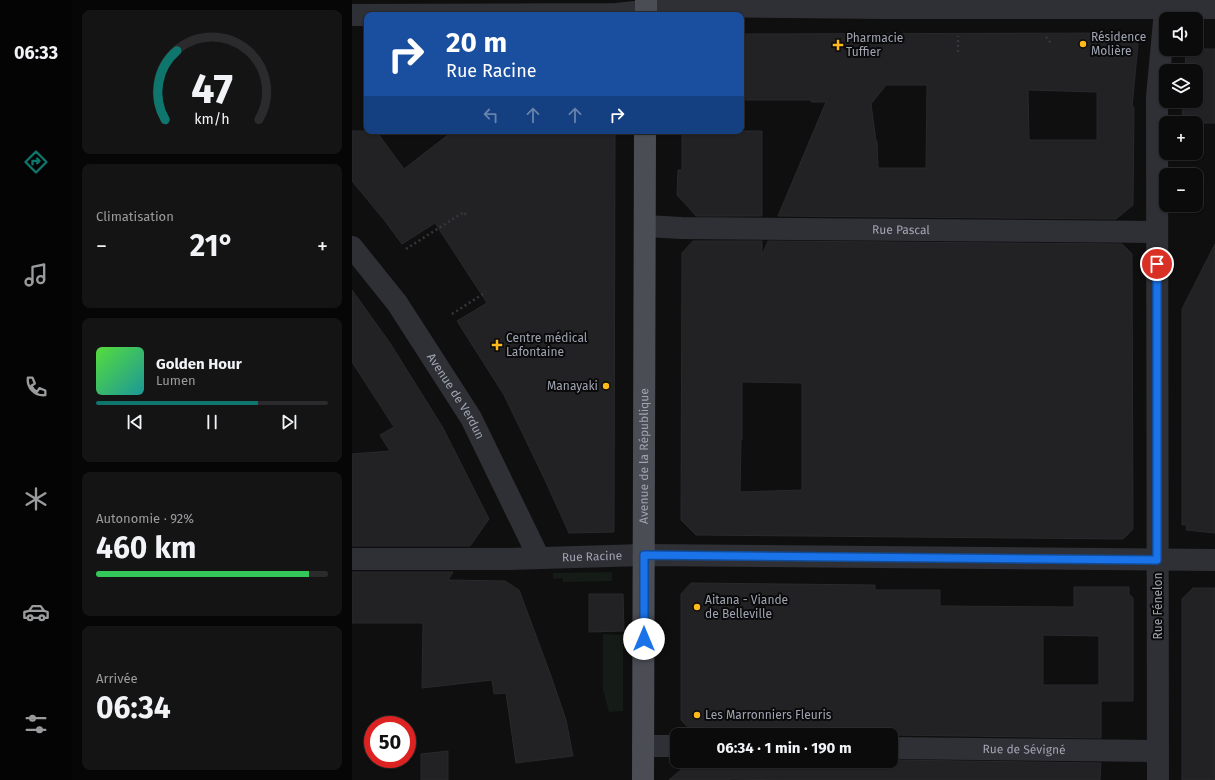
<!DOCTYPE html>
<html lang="fr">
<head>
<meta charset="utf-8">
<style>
	body { margin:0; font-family:"Fira Sans",sans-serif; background:#141415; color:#f1f3f6; height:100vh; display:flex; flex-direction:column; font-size:15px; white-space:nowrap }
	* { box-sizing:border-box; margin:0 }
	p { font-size:13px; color:#9a9b9d }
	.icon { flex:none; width:22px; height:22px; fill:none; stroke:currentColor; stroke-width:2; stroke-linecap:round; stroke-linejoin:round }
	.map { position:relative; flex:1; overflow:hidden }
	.sheet { display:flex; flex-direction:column; gap:10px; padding:10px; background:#060607; width:280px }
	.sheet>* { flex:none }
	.top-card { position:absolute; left:12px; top:12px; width:380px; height:122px; border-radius:8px; box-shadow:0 1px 3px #0004,0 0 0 1px #2b2b2d; background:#1a4fa0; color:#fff; overflow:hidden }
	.fabs { position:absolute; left:807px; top:12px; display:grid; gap:8px }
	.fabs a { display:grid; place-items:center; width:44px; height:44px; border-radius:8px; background:#0b0b0c; box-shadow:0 1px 3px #0004,0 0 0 1px #2b2b2d; font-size:20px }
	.speed { position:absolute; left:12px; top:716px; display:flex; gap:8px; font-size:20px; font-weight:700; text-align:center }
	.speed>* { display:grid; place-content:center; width:52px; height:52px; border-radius:50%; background:#0b0b0c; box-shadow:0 1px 3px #0004,0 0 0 1px #2b2b2d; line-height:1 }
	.speed .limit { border:6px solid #d22; background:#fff; color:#111 }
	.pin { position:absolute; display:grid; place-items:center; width:34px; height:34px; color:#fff; margin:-17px; border:2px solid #fff; border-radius:50%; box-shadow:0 1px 4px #0007 }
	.me { position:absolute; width:44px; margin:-22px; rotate:0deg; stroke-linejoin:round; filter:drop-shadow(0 0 3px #0008) }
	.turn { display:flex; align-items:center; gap:14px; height:84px; padding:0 16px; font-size:18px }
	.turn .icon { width:52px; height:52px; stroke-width:2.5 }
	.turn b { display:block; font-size:28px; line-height:34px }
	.lanes { display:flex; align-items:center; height:38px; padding:0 16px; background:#0003; justify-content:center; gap:20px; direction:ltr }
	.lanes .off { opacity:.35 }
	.big { font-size:30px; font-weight:700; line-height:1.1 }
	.sheet .widget { flex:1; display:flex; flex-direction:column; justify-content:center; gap:6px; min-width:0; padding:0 14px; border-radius:8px; background:#141415 }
	.sheet .dial { align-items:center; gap:0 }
	.dial svg { height:104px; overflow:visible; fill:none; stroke:#2b2b2d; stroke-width:7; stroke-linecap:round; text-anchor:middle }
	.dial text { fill:#f1f3f6; stroke:none }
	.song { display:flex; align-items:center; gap:12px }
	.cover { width:48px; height:48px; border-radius:6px; background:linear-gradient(135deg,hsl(110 70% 55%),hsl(180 70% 35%)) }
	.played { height:4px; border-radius:2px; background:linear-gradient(90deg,#0f766e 70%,#2b2b2d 70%) }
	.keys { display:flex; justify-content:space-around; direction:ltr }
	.heat { display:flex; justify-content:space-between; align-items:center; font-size:22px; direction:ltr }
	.charge { height:6px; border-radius:3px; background:linear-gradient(90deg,#34c759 92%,#2b2b2d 0) }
	.trip { position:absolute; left:318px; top:728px; width:228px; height:40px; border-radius:8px; background:#0b0b0c; box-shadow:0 1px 3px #0004,0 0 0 1px #2b2b2d; font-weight:700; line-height:40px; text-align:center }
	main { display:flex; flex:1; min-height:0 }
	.menu { display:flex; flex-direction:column; width:72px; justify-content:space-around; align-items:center; background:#040405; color:#9a9b9d }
	.menu .icon { width:28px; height:28px }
	.menu .on { color:#0f766e }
	.menu b { font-size:18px; color:#f1f3f6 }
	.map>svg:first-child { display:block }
	.green { fill:#151b16 }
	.building { fill:#222224; stroke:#29292c; fill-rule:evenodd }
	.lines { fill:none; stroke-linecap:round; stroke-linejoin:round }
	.path { stroke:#35373c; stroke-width:2.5; stroke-dasharray:2 3; stroke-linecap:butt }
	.minor { stroke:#2f3035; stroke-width:22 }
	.major { stroke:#4b4d55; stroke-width:22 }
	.route-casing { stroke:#114b97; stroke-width:10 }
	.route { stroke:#1a73e8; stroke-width:7 }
	.poi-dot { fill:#feba19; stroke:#0a0a0b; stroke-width:1.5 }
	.labels { text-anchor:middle; stroke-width:4; stroke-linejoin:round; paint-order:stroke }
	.poi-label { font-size:12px; fill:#9fa4b2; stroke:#0a0a0b; text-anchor:start }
	.street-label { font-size:12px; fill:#9fa4b2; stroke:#0a0a0b }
</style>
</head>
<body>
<main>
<nav class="menu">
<b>06:33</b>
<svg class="icon on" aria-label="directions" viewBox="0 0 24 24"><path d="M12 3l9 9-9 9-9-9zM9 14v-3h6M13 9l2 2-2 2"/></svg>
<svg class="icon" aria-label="music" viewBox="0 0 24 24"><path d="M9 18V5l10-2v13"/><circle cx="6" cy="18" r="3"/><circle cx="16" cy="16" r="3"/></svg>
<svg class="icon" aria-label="phone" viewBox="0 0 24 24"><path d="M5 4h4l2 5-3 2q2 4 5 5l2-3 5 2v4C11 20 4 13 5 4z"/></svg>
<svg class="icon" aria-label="climate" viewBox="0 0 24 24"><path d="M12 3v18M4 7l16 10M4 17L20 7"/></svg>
<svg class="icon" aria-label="car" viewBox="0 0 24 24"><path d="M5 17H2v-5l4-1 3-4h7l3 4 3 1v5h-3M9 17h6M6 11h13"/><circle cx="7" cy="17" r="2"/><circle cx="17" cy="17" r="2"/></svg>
<svg class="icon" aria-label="filters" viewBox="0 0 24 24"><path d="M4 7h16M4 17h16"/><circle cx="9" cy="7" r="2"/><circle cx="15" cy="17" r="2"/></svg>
</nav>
<section class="sheet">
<div class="widget dial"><svg viewBox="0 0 100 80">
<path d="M14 69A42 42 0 1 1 86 69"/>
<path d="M14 69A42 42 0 0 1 23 16" stroke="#0f766e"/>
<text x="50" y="56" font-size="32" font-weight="700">47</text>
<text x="50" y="72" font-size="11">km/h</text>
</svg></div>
<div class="widget"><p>Climatisation</p>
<div class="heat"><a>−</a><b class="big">21°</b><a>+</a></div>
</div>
<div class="widget">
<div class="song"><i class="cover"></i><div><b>Golden Hour</b><p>Lumen</p></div></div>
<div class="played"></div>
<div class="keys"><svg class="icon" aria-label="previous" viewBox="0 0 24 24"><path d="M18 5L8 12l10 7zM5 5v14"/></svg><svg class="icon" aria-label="pause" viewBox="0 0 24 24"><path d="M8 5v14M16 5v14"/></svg><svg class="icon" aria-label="next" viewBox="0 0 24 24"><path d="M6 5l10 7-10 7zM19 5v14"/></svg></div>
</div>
<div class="widget"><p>Autonomie · 92%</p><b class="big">460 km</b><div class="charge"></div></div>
<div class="widget"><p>Arrivée</p><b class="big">06:34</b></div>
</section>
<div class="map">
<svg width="863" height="780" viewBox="0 0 863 780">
	<rect width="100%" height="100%" fill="#0f0f10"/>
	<path class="green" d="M260,572v9l-49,1v-4l-10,1v-6z
		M251,634l20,1v76l-14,1 -6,-22z"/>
	<path class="building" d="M774,33l12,11 -6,63h2l-1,98 -17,14 -338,-3 48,-114h-15v-2h-70v-66zM534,85h41l-1,83h-48l-1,-27h-1l-5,-37zM676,90l69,2v48h-68z
		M834,49h29v74h-33l1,-22h13v-30h-11z
		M0,131h24l28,38 49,-38h162l-1,401 -45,1 -24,-53 -41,-85 -47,-74 30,-18 -52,-80 -33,21 -17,-23 -33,-40z
		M330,131h80v85h-66l-8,-9 -11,-12 1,-25h4z
		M341,241h69v14l6,-14 354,3 10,10 1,275 -10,10 -427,-4 -15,-15 1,-267zM390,382l60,1v107l-62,2 1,-52h1z
		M863,244v289l-29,-3 1,-5h-5v-216z
		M0,290l38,53 53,85 46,91 -19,27h-118v-92l38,-3 -10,-16 14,-8 -42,-65z
		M0,572h101l-5,8 57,1 14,9 32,86 15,44 7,36 -57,7 -10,-70 -12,1 -2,-14 -70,8 1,-65h-71z
		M339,583l184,2v5h65v16l134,1v-20h55v7l4,4v103h-32v37l-210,-3h-196l-14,-15v-126zM691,635l56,1v49h-56z
		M841,588h22v192h-33v-181z
		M237,594h34l1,37 -35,1z
		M96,751v29h-27v-26z
		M539,760l210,3 -1,17h-318l-52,-1v1h-61l22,-19z"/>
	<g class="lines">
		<path class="path" d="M694,37l6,8
			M606,52v-16
			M54,249l58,-37 3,5
			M100,314l34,-22"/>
		<g class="minor">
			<path d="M0,15l264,-1 75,-8 193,2h331"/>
			<path id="s1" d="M293,226l36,2 476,4"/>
			<path id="s2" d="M0,247l45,56 74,115 68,140"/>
			<path id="s3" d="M0,559h156l136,-4 571,5"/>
			<path d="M291,746h34"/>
			<path id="s4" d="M539,748l267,3"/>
			<path d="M806,780l-1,-683 9,-97"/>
		</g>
		<g class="major">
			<path d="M294,15v-15"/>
			<path id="s5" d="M291,780l2,-649"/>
		</g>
	</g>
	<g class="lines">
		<defs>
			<path id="route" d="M292,639v-84l513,5v-296"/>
		</defs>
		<use href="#route" class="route-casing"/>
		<use href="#route" class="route"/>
	</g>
	<g class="poi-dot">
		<circle cx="731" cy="44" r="4"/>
		<path d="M484 39h4v4h4v4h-4v4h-4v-4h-4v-4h4z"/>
		<path d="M143 339h4v4h4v4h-4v4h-4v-4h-4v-4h4z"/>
		<circle cx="254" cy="386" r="4"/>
		<circle cx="345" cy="607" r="4"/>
		<circle cx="345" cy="715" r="4"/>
	</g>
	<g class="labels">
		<g class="poi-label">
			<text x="739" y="41">Résidence<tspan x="739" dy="14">Molière</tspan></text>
			<text x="494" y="42">Pharmacie<tspan x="494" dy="14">Tuffier</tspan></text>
			<text x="154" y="342">Centre médical<tspan x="154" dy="14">Lafontaine</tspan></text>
			<text x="246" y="390" text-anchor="end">Manayaki</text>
			<text x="353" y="604">Aitana - Viande<tspan x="353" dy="14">de Belleville</tspan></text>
			<text x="353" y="719">Les Marronniers Fleuris</text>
		</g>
		<g class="street-label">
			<text dy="4" stroke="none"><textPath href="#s1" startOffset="256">Rue Pascal</textPath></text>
			<text dy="4" stroke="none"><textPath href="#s2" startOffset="182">Avenue de Verdun</textPath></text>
			<text dy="4" stroke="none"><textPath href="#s5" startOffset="324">Avenue de la République</textPath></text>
			<text dy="4" stroke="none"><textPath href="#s3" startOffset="240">Rue Racine</textPath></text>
			<text transform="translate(806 606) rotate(-90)" y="4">Rue Fénelon</text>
			<text dy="4" stroke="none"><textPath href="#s4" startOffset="133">Rue de Sévigné</textPath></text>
		</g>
	</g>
</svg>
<div class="fabs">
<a><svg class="icon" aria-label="sound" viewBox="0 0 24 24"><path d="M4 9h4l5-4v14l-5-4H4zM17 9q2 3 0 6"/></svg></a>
<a><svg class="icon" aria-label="layers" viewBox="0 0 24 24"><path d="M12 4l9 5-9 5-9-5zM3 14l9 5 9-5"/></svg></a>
<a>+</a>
<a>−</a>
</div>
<div class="speed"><div class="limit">50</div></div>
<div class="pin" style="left:805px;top:264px;background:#d93025"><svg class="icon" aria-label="arrive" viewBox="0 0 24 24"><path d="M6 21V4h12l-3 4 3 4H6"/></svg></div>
<svg class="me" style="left:292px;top:639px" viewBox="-20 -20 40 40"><circle r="19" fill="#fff"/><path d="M0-13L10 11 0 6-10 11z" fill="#1a73e8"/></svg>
<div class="trip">06:34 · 1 min · 190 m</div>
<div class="top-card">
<div class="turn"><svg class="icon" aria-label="right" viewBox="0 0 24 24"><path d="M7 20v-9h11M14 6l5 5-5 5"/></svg><div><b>20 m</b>Rue Racine</div></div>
<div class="lanes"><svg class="icon off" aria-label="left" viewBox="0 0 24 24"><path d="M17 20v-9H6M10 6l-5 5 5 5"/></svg><svg class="icon off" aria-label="ahead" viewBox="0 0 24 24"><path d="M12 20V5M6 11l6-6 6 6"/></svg><svg class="icon off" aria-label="ahead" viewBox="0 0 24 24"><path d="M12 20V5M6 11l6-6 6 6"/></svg><svg class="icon" aria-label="right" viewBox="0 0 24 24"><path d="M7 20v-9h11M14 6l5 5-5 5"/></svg></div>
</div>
</div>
</main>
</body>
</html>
